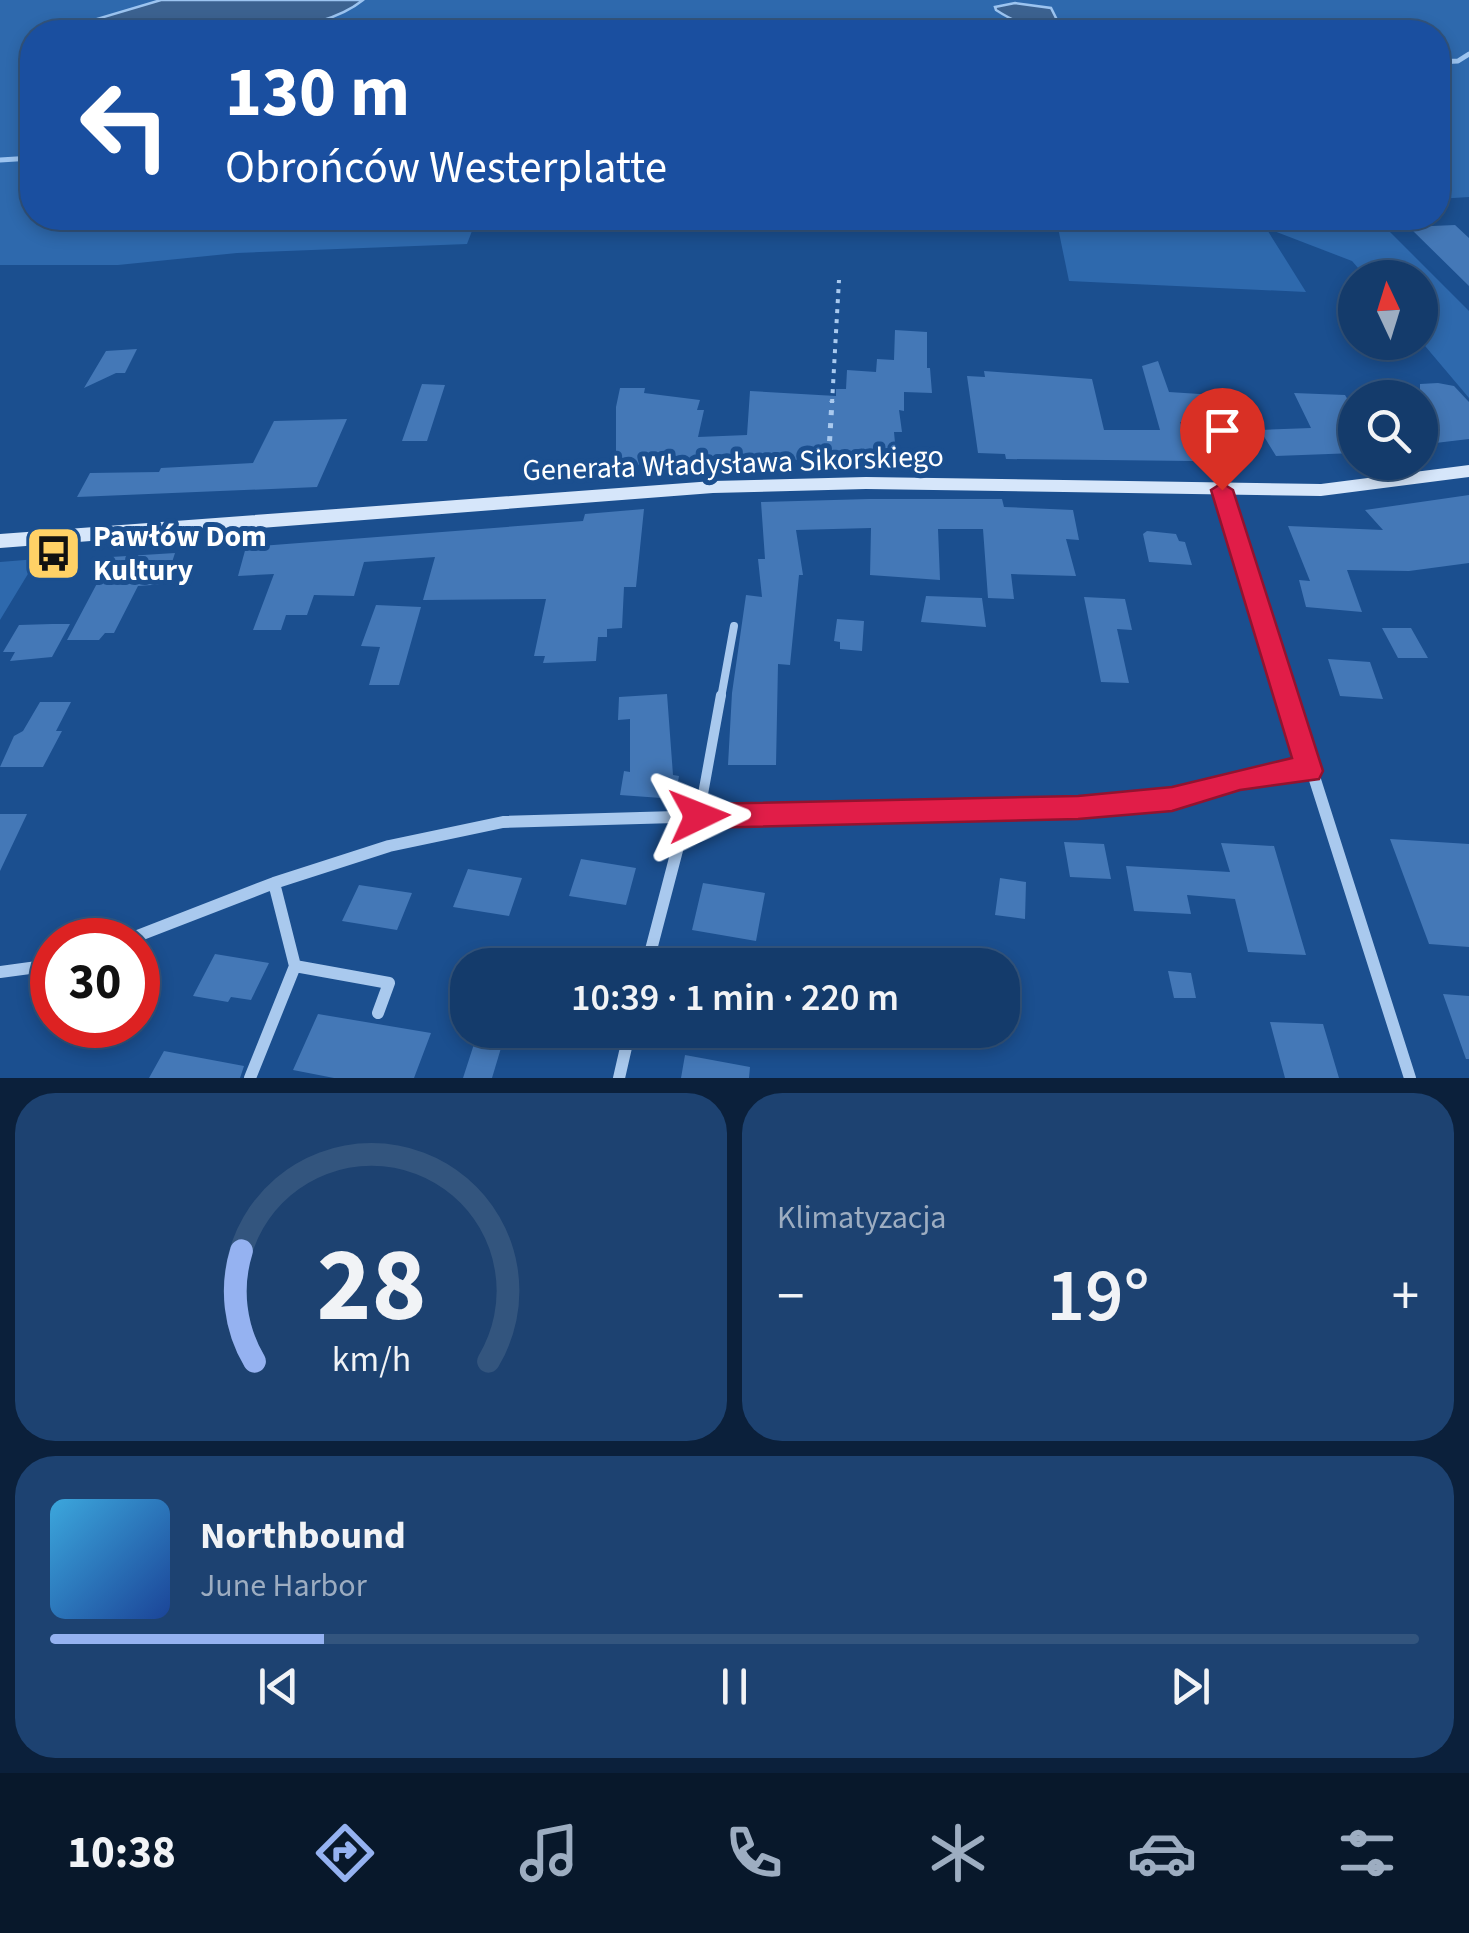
<!DOCTYPE html>
<html lang="pl">
<head>
<meta charset="utf-8">
<style>
	body { margin:0; font-family:"Source Sans 3",sans-serif; background:#1d4271; color:#f1f3f6; height:100vh; display:flex; flex-direction:column; font-size:38px; white-space:nowrap }
	* { box-sizing:border-box; margin:0 }
	p { font-size:32px; color:#9dadc1 }
	.icon { flex:none; width:55px; height:55px; fill:none; stroke:currentColor; stroke-width:2; stroke-linecap:round; stroke-linejoin:round }
	.map { position:relative; height:1078px; overflow:hidden }
	.panel { display:flex; flex-direction:column; gap:15px; padding:15px; background:#0b203b; flex:1 }
	.panel>* { flex:none }
	.top-card { position:absolute; left:20px; top:20px; width:1430px; height:210px; border-radius:40px; box-shadow:0 5px 15px #0003,0 0 0 2px #33557e; background:#1a4fa0; color:#fff; overflow:hidden }
	.needle { width:65px; rotate:356deg }
	.fabs { position:absolute; left:1338px; top:260px; display:grid; gap:20px }
	.fabs a { display:grid; place-items:center; width:100px; height:100px; border-radius:50%; background:#143b6b; box-shadow:0 5px 15px #0003,0 0 0 2px #33557e; font-size:50px }
	.speed { position:absolute; left:30px; top:918px; display:flex; gap:20px; font-size:50px; font-weight:700; text-align:center }
	.speed>* { display:grid; place-content:center; width:130px; height:130px; border-radius:50%; background:#143b6b; box-shadow:0 5px 15px #0003,0 0 0 2px #33557e; line-height:1 }
	.speed .limit { border:15px solid #d22; background:#fff; color:#111 }
	.pin { position:absolute; display:grid; place-items:center; width:85px; height:85px; color:#fff; margin:-102px -42px; border-radius:50% 50% 50% 0; rotate:-45deg; box-shadow:0 0 10px #0007 }
	.pin .icon { rotate:45deg }
	.me { position:absolute; width:110px; margin:-55px; rotate:88deg; stroke-linejoin:round; filter:drop-shadow(0 0 8px #0008) }
	.turn { display:flex; align-items:center; gap:35px; height:210px; padding:0 40px; font-size:45px }
	.turn .icon { width:130px; height:130px; stroke-width:2.5 }
	.turn b { display:block; font-size:70px; line-height:85px }
	.big { font-size:75px; font-weight:600; line-height:1.1 }
	.panel .tile { flex:1; display:flex; flex-direction:column; justify-content:center; gap:15px; min-width:0; padding:0 35px; border-radius:40px; background:#1d4271 }
	.panel .dial { align-items:center; gap:0 }
	.dial svg { height:260px; overflow:visible; fill:none; stroke:#33557e; stroke-width:7; stroke-linecap:round; text-anchor:middle }
	.dial text { fill:#f1f3f6; stroke:none }
	.song { display:flex; align-items:center; gap:30px }
	.cover { width:120px; height:120px; border-radius:15px; background:linear-gradient(135deg,hsl(200 70% 55%),hsl(220 70% 35%)) }
	.played { height:10px; border-radius:5px; background:linear-gradient(90deg,#95b2f1 20%,#33557e 20%) }
	.keys { display:flex; justify-content:space-around; direction:ltr }
	.heat { display:flex; justify-content:space-between; align-items:center; font-size:55px; direction:ltr }
	.panel .tiles { flex:1; display:grid; gap:15px; grid-template-columns:1fr 1fr }
	.tile:last-child { grid-column:span 2 }
	.trip { position:absolute; left:450px; top:948px; width:570px; height:100px; border-radius:40px; background:#143b6b; box-shadow:0 5px 15px #0003,0 0 0 2px #33557e; font-weight:600; line-height:100px; text-align:center }
	.tab-bar { display:flex; height:160px; justify-content:space-around; align-items:center; background:#08182b; color:#9dadc1 }
	.tab-bar .icon { width:70px; height:70px }
	.tab-bar .on { color:#95b2f1 }
	.tab-bar b { font-size:45px; color:#f1f3f6 }
	.map>svg:first-child { display:block }
	.green { fill:#2e69ad }
	.water { fill:#3c6290; stroke:#9cc4f0; stroke-width:2.5 }
	.lines { fill:none; stroke-linecap:round; stroke-linejoin:round }
	.stream { stroke:#9cc4f0; stroke-width:5 }
	.building { fill:#4478b7 }
	.path-far1 { stroke:#a9c9ee; stroke-width:4; stroke-dasharray:4 6; stroke-linecap:butt }
	.path { stroke:#a9c9ee; stroke-width:5; stroke-dasharray:5 8; stroke-linecap:butt }
	.lane-far1 { stroke:#a9c9ee; stroke-width:8 }
	.lane { stroke:#a9c9ee; stroke-width:10 }
	.street-far1 { stroke:#a9c9ee; stroke-width:10 }
	.street { stroke:#a9c9ee; stroke-width:12 }
	.secondary { fill:#d6e6fa; fill-rule:evenodd }
	.route { fill:#e11d48; stroke:#92132f; stroke-width:2.5 }
	.labels { text-anchor:middle; stroke-width:10; stroke-linejoin:round; paint-order:stroke }
	.street-label { font-size:30px; fill:#fff; stroke:#1b4f8f }
	.poi-label { font-size:30px; font-weight:bold; fill:#fff; stroke:#1b4f8f; text-anchor:start }
</style>
</head>
<body>
<div class="map">
<svg width="1469" height="1078" viewBox="0 0 1469 1078">
	<rect width="100%" height="100%" fill="#1b4f8f"/>
	<path class="green" d="M0,0h1469v197l-31,2v-167h-1406v186h445l-10,26 -230,9 -119,12h-118z
		M1056,218h320l93,93v87l-49,-58v-62l-54,-1 -14,-16 -86,-33 40,64 -237,-11z
		M37,559l-37,61v-58z"/>
	<path class="water" d="M161,0h202c-59,48 -210,33 -284,32l11,-11z
		M1015,3l36,5 6,12c-23,11 -41,3 -61,-10l-1,-3z"/>
	<g class="lines">
		<path class="stream" d="M1438,62l20,-1 11,-7
			M0,160l32,-2"/>
	</g>
	<path class="building" d="M1455,225l14,13v48l-60,-59z
		M895,330l32,2v36h3l2,25 -28,-1v19l-5,-1 3,22h-8l2,22 -78,-2 1,8 -81,-1 -122,7v-59l4,-19h25l-1,5 56,7 -3,10h7l-6,27 49,-2 3,-44 86,5v-7h10l1,-19 29,2 1,-13 17,1z
		M137,349l-12,24h-9l-32,15 22,-37z
		M1158,361l11,31 46,3 11,31 -46,-4 14,39 -188,-2 -1,-5 -27,-1 -11,-77 18,1 -1,-6 108,8 12,51h56l-18,-64z
		M1438,383l16,3 15,16v37l-42,5 -7,-9v-51z
		M422,384l23,1 -18,56h-25z
		M1294,393l51,2 10,17v41l-79,3 -16,-26 51,-2z
		M347,419l-30,68 -240,10 13,-24 69,-1 2,-4 92,-5 21,-42z
		M1469,495v68l-60,8 -62,-1 15,42 -56,-5 -7,-27 11,1 -22,-55 95,4 -18,-20z
		M869,499h133l2,8 69,3 6,30 -13,-1 10,37 -65,-2 3,25 -26,-1 -5,-69h-45l2,51 -70,-5 1,-47 -75,2 7,45h-4l-9,90 -12,-1 -2,101h-48l4,-72 14,-98 16,2 -4,-38h7l-4,-57z
		M644,509l-8,78h-12l-2,41 -15,1v8h-9l-2,24 -53,2 2,-7h-11l12,-57 -123,1 12,-43 -71,5 -10,34 -40,-1 -7,20h-21l-5,15h-28l21,-56 -36,2 8,-29 337,-26 2,-7z
		M1147,531l29,3 3,7 6,1 7,23 -43,-3 -6,-28z
		M175,553l-10,31 -27,2 -24,47h-9l-6,7h-32l44,-83z
		M926,596l56,2 4,29 -65,-5z
		M1084,597l41,2 7,31 -15,-1 12,54 -28,-1z
		M376,605l45,2 -22,78h-30l11,-38 -19,-1z
		M837,619l27,2 -2,30 -22,-2v-7l-6,-1z
		M52,624h18l-18,33 -42,4 5,-9h-12l16,-27z
		M1382,628h29l17,30h-30z
		M1328,659l42,3 13,37 -43,-3z
		M667,694l6,81 6,1 -4,23 -55,-4 4,-24 6,1v-53l-12,1 1,-23z
		M40,702h31l-15,29h6l-19,36h-43l14,-31 9,-5z
		M0,814h27l-27,57z
		M1390,839l79,5v103l-40,-3z
		M1064,842l40,2 7,35 -41,-2z
		M1221,843l53,3 32,109 -58,-3 -13,-53 -48,-4 4,19 -57,-3 -8,-45 104,6z
		M581,859l55,9 -10,37 -57,-9z
		M468,869l54,9 -13,38 -56,-9z
		M1000,878l26,4 -1,37 -30,-4z
		M703,883l62,10 -9,48 -64,-11z
		M359,885l53,8 -15,37 -55,-9z
		M215,954l54,9 -18,37 -20,-3 -3,5 -35,-6z
		M1168,971l23,2 5,25h-22z
		M1443,994l26,2v63h-3z
		M318,1014l113,19 -17,45h-80l-41,-8z
		M1270,1022l53,2 16,54h-54z
		M474,1044l27,4 -9,30h-29z
		M164,1051l80,15 -4,12h-91z
		M685,1055l65,12 -1,11h-68z"/>
	<g class="lines">
		<path class="path-far1" d="M832,403l7,-123"/>
		<path class="path" d="M828,467l4,-66"/>
		<path class="lane-far1" d="M721,698l13,-72"/>
		<path class="lane" d="M699,816l22,-121"/>
		<path class="street-far1" d="M1222,490l66,208"/>
		<path class="street" d="M1288,695l122,383
			M127,940l147,-57 115,-37 114,-24 622,-18c63,-4 121,-36 184,-33
			M647,965l39,-149
			M295,966l94,17 -11,30
			M0,972l52,-7
			M250,1078l45,-112 -21,-83
			M619,1078l11,-48"/>
		<path class="secondary" d="M1469,465v12l-148,19 -455,-7 -153,4 -713,55v-14l713,-53 153,-4 455,7z"/>
	</g>
	<path class="route" d="M1222,483l11,7 90,281 -4,8 -79,11 -68,21 -94,8 -379,9 -10,-4 -4,-8 4,-9 10,-3 379,-8 94,-9 120,-29 -81,-268z"/>
	<defs>
		<symbol id="bus-square" viewBox="-11 -11 22 22"><rect x="-9" y="-9" width="18" height="18" rx="4" fill="#ffd166" stroke="#1b4f8f"/><path d="M-5-6H5V4H4V6H2V4H-2V6H-4V4H-5ZM-3.5-4V0h7V-4ZM-3.5 1.2v1.5H-2V1.2ZM2 1.2v1.5H3.5V1.2Z" fill="#111"/></symbol>
	</defs>
	<g fill-rule="evenodd">
		<use href="#bus-square" x="22" y="522" width="63" height="63"/>
	</g>
	<g class="labels">
		<g class="street-label">
			<text transform="translate(733 463) rotate(-2)" y="10">Generała Władysława Sikorskiego</text>
		</g>
		<g class="poi-label">
			<text x="93" y="546">Pawłów Dom<tspan x="93" dy="34">Kultury</tspan></text>
		</g>
	</g>
</svg>
<div class="fabs">
<a><svg class="needle" viewBox="-14 -14 28 28"><path d="M0-13l5 13h-10z" fill="#e53935"/><path d="M0 13l5-13h-10z" fill="#9dadc1"/></svg></a>
<a><svg class="icon" aria-label="search" viewBox="0 0 24 24"><circle cx="10" cy="10" r="6"/><path d="M15 15l6 6"/></svg></a>
</div>
<div class="speed"><div class="limit">30</div></div>
<div class="pin" style="left:1222px;top:490px;background:#d93025"><svg class="icon" aria-label="arrive" viewBox="0 0 24 24"><path d="M6 21V4h12l-3 4 3 4H6"/></svg></div>
<svg class="me" style="left:699px;top:816px" viewBox="-20 -20 40 40"><path d="M0-17L14 15 0 8-14 15z" fill="#e11d48" stroke="#fff" stroke-width="4"/></svg>
<div class="trip">10:39 · 1 min · 220 m</div>
<div class="top-card">
<div class="turn"><svg class="icon" aria-label="left" viewBox="0 0 24 24"><path d="M17 20v-9H6M10 6l-5 5 5 5"/></svg><div><b>130 m</b>Obrońców Westerplatte</div></div>
</div>
</div>
<section class="panel">
<div class="tiles">
<div class="tile dial"><svg viewBox="0 0 100 80">
<path d="M14 69A42 42 0 1 1 86 69"/>
<path d="M14 69A42 42 0 0 1 10 35" stroke="#95b2f1"/>
<text x="50" y="56" font-size="32" font-weight="700">28</text>
<text x="50" y="72" font-size="11">km/h</text>
</svg></div>
<div class="tile"><p>Klimatyzacja</p>
<div class="heat"><a>−</a><b class="big">19°</b><a>+</a></div>
</div>
<div class="tile">
<div class="song"><i class="cover"></i><div><b>Northbound</b><p>June Harbor</p></div></div>
<div class="played"></div>
<div class="keys"><svg class="icon" aria-label="previous" viewBox="0 0 24 24"><path d="M18 5L8 12l10 7zM5 5v14"/></svg><svg class="icon" aria-label="pause" viewBox="0 0 24 24"><path d="M8 5v14M16 5v14"/></svg><svg class="icon" aria-label="next" viewBox="0 0 24 24"><path d="M6 5l10 7-10 7zM19 5v14"/></svg></div>
</div>
</div>
</section>
<nav class="tab-bar">
<b>10:38</b>
<svg class="icon on" aria-label="directions" viewBox="0 0 24 24"><path d="M12 3l9 9-9 9-9-9zM9 14v-3h6M13 9l2 2-2 2"/></svg>
<svg class="icon" aria-label="music" viewBox="0 0 24 24"><path d="M9 18V5l10-2v13"/><circle cx="6" cy="18" r="3"/><circle cx="16" cy="16" r="3"/></svg>
<svg class="icon" aria-label="phone" viewBox="0 0 24 24"><path d="M5 4h4l2 5-3 2q2 4 5 5l2-3 5 2v4C11 20 4 13 5 4z"/></svg>
<svg class="icon" aria-label="climate" viewBox="0 0 24 24"><path d="M12 3v18M4 7l16 10M4 17L20 7"/></svg>
<svg class="icon" aria-label="car" viewBox="0 0 24 24"><path d="M5 17H2v-5l4-1 3-4h7l3 4 3 1v5h-3M9 17h6M6 11h13"/><circle cx="7" cy="17" r="2"/><circle cx="17" cy="17" r="2"/></svg>
<svg class="icon" aria-label="filters" viewBox="0 0 24 24"><path d="M4 7h16M4 17h16"/><circle cx="9" cy="7" r="2"/><circle cx="15" cy="17" r="2"/></svg>
</nav>
</body>
</html>
